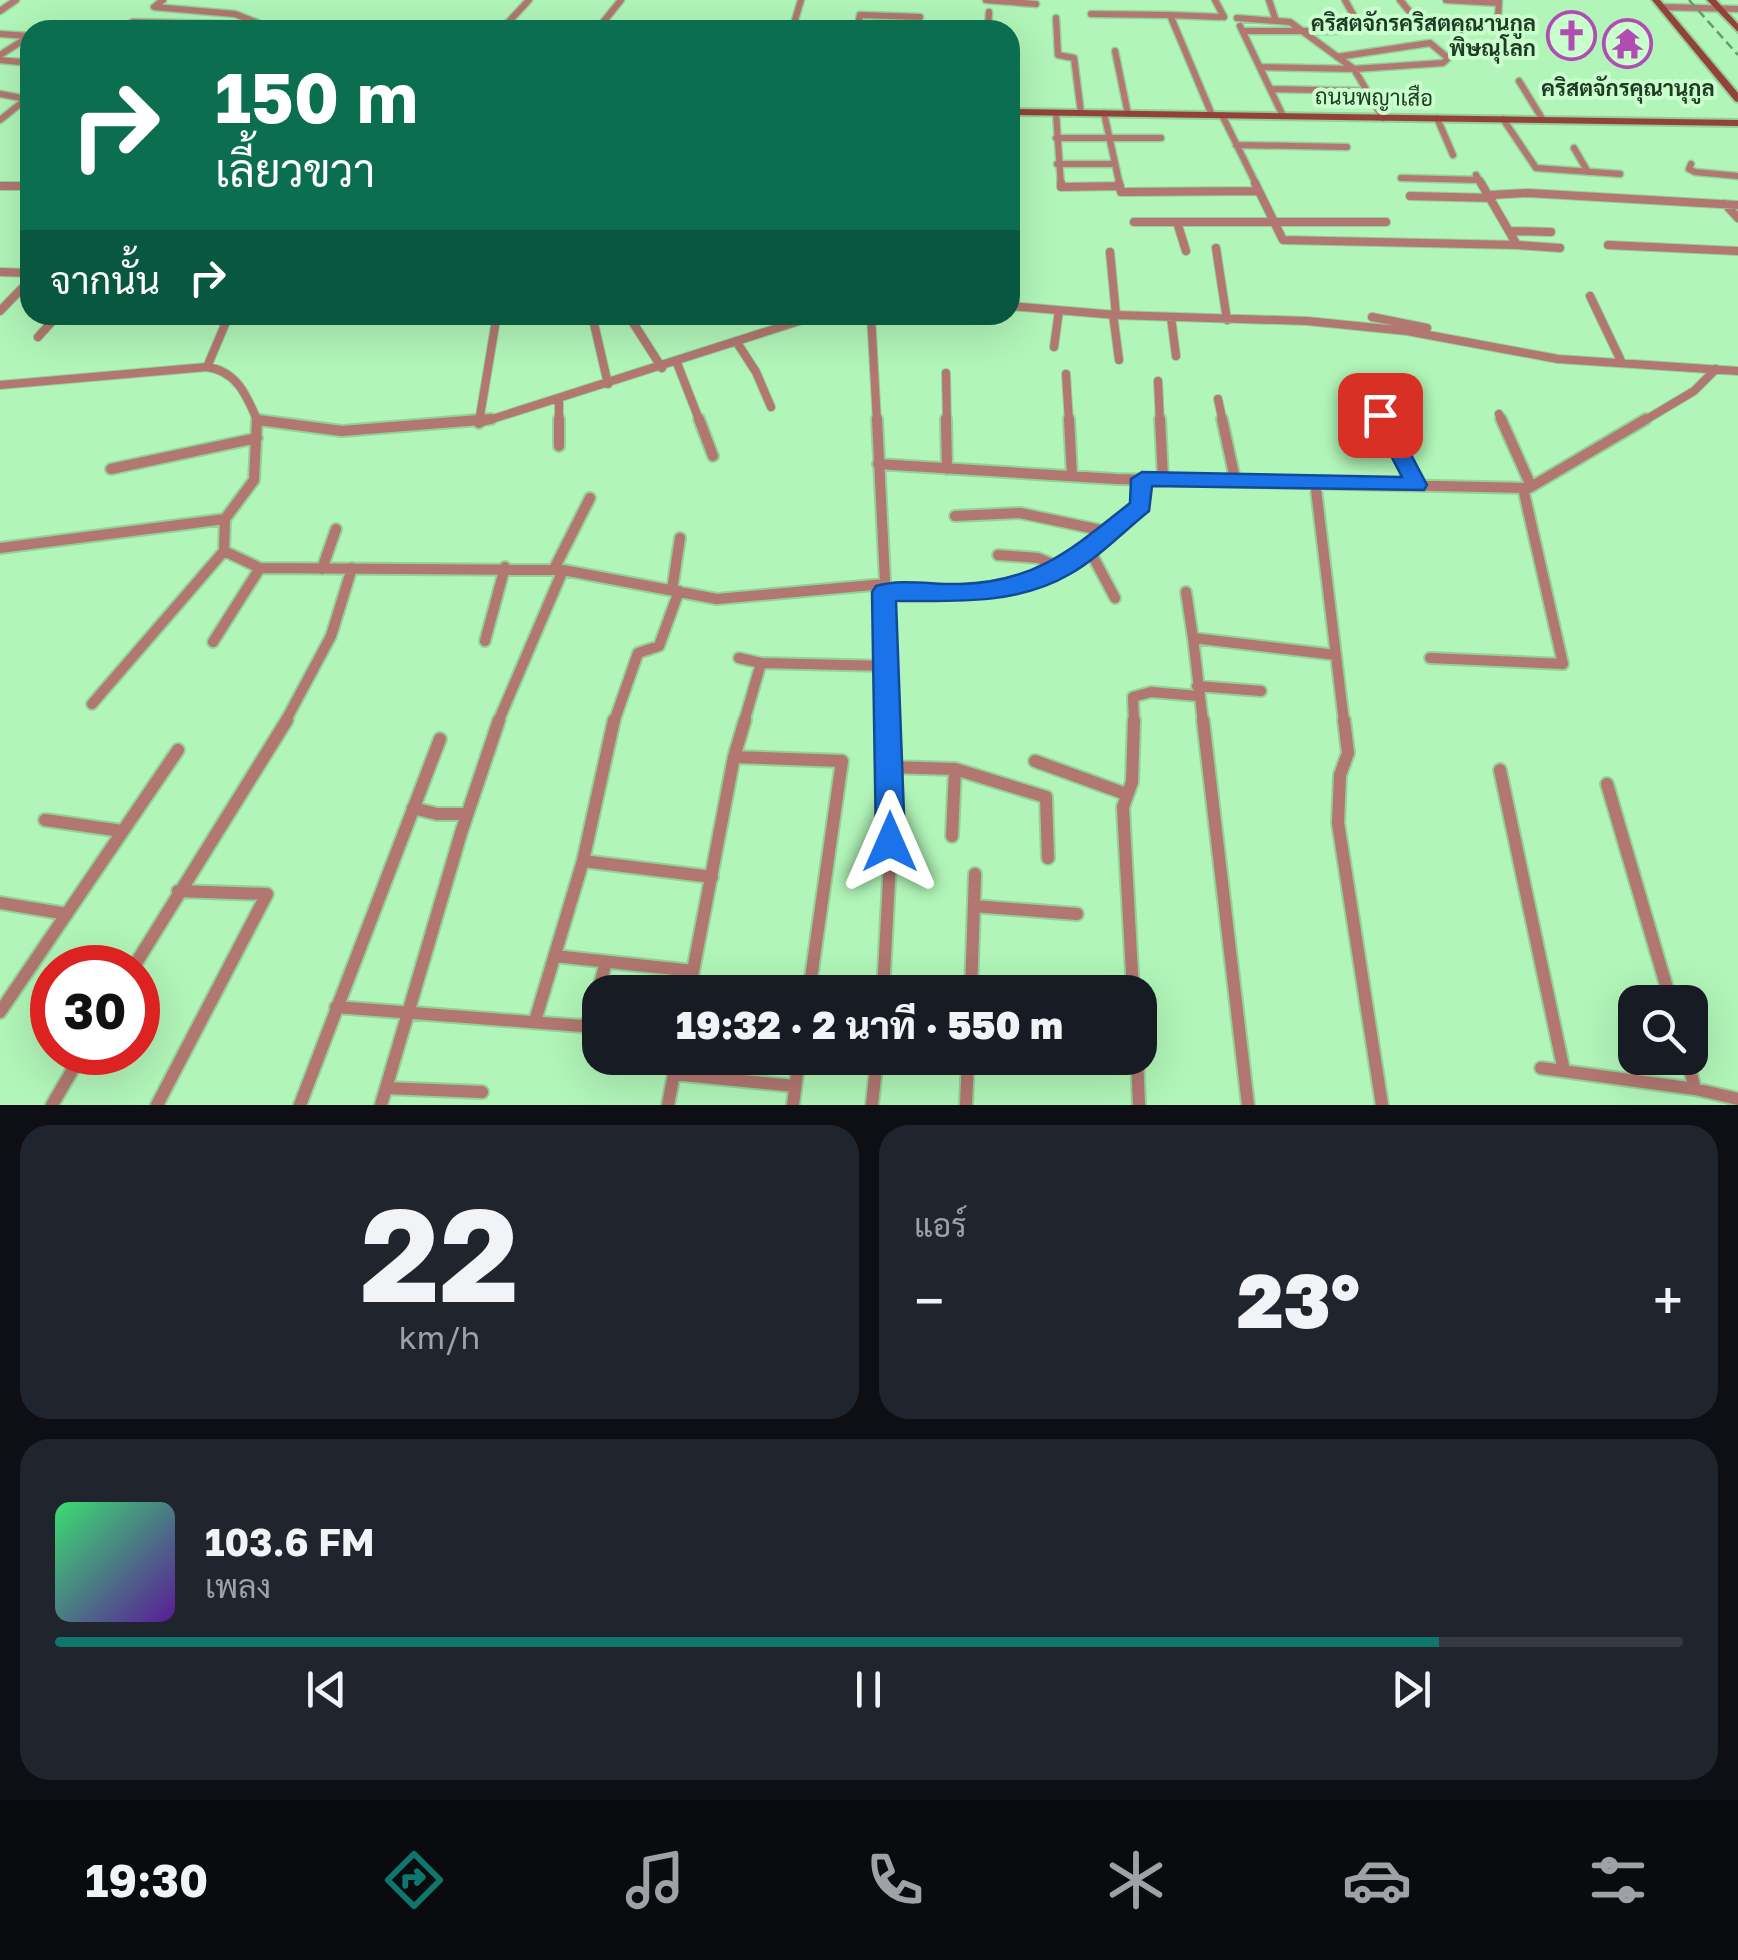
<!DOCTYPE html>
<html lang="th">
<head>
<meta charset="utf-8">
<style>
	body { margin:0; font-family:"Golos Text",Sarabun,sans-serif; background:#20242c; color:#f1f3f6; height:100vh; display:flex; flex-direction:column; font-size:38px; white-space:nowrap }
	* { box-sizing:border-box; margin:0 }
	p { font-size:32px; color:#9ea1a6 }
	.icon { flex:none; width:55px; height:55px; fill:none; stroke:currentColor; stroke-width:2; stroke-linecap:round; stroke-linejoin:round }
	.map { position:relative; height:1105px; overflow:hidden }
	.drawer { display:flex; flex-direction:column; gap:20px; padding:20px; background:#0d0f14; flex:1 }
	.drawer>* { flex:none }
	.banner { position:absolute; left:20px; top:20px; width:1000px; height:305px; border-radius:30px; box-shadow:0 10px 40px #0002; background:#0b6e4f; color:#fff; overflow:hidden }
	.buttons { position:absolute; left:1618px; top:985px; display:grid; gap:20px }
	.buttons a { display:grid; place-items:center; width:90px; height:90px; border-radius:20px; background:#171b24; box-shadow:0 10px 40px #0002; font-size:50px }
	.speed { position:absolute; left:30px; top:945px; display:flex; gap:20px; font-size:50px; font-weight:700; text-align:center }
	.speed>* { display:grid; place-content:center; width:130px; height:130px; border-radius:50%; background:#171b24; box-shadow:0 10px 40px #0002; line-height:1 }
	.speed .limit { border:15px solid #d22; background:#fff; color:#111 }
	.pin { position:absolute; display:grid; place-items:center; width:85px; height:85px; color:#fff; margin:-42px; border-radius:20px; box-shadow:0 5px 15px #0006 }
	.me { position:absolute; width:110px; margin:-55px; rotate:0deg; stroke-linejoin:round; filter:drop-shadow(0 0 8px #0008) }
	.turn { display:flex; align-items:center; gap:35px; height:210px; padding:0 30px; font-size:45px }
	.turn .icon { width:130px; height:130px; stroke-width:2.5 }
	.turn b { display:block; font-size:70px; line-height:85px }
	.then { display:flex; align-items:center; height:95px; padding:0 30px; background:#0003; gap:20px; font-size:38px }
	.big { font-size:75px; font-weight:800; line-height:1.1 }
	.drawer .widget { flex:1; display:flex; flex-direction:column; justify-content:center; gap:15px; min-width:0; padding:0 35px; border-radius:30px; background:#20242c }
	.drawer .dial { align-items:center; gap:0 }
	.dial b { font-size:130px; line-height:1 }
	.song { display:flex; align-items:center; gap:30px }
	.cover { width:120px; height:120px; border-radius:15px; background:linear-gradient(135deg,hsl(140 70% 55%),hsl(270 70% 35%)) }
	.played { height:10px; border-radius:5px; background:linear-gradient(90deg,#0f766e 85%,#363941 85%) }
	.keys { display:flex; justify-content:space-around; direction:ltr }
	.heat { display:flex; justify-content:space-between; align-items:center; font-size:55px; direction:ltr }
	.drawer .tiles { flex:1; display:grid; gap:20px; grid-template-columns:1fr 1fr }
	.widget:last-child { grid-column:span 2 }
	.trip { position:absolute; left:582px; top:975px; width:575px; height:100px; border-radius:30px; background:#171b24; box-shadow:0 10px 40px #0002; font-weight:800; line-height:100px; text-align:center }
	.dock { display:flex; height:160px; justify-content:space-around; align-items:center; background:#090b0e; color:#9ea1a6 }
	.dock .icon { width:70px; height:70px }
	.dock .current { color:#0f766e }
	.dock b { font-size:45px; color:#f1f3f6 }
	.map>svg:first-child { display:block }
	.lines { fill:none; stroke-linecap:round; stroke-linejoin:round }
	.street-far3-casing { stroke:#94d09a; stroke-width:9 }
	.street-far2-casing { stroke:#94d09a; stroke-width:10 }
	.street-far1-casing { stroke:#94d09a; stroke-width:14 }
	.street-casing { stroke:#94d09a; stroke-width:16 }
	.secondary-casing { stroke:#94d09a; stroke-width:4 }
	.street-far3 { stroke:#b17770; stroke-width:6 }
	.street-far2 { stroke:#b17770; stroke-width:8 }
	.street-far1 { stroke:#b17770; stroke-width:10 }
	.street { stroke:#b17770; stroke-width:12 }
	.secondary { fill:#93423a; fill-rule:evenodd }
	.rail { stroke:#6a9a6f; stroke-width:2.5; stroke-dasharray:9 5; stroke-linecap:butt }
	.route { fill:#1a73e8; stroke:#114b97; stroke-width:2.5 }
	.labels { text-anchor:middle; stroke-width:8; stroke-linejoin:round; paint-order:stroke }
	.far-poi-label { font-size:22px; font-weight:bold; fill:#203b23; stroke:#c9fecd; text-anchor:end }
	.far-street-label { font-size:22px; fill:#203b23; stroke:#c9fecd }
</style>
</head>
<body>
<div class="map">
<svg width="1738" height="1105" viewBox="0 0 1738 1105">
	<rect width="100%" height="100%" fill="#b1f5b8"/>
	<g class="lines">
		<defs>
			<path id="street-far3" d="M163,0l-9,7 81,7 23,9
				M986,0l50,4
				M1215,0l9,17
				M1269,0l7,21
				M1345,0l16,29
				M1400,0l20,24
				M1446,0l53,3
				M1662,7l76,2
				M0,11l16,-11
				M1091,14l79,1
				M1056,18l2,37 16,3 7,55
				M1237,18l53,4 64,47 29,49
				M822,25l36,1
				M600,26l21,-26
				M1240,26l43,90
				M118,30l15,-8 369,8
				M501,30l28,-30
				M584,30l16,-4 70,4
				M792,30l9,-30
				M857,30l3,-15 60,2
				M988,30l1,-18
				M1243,31h89l166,-12 1,-19
				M0,34l29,2
				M1115,51l13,63
				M0,55l30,-19
				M0,60l30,3
				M1260,67l94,2 89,-6 5,-5 -18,-15 -93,14
				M1519,81l24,39
				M1270,89l97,2
				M0,94l27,5
				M1056,113l5,73
				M1104,113l16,73
				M1212,115l-42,-100 50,2
				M1222,115l35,71
				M1437,118l16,37
				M1503,119l33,49 84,6
				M0,120l30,-24
				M1056,138h105
				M1236,145l111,2
				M1574,148l14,24
				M1057,164h58
				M1691,164l-2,5 6,3 43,4
				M1476,175l6,11
				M1401,178l79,2"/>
			<path id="street-far2" d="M1061,183v4l59,-1
				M1119,183l2,9 137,-1
				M1255,183l28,57 234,5 -36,-62
				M0,186h30
				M1490,195l38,-2 210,12
				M1410,196l82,2
				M1725,204l13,14
				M1134,222h252
				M1177,222l9,29
				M1509,231l42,1
				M1517,245l43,3
				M1608,245l130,6
				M1216,248l11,72
				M1110,252l6,63
				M0,272l30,1
				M1590,296l32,67
				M1010,306l106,9 191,6 100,10 151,28 180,12
				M0,311l30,-31
				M1113,314l6,46
				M592,315l16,69
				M871,315l6,107
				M1171,317l5,39
				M1372,317l55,11
				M632,321l30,47
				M38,337l20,-22
				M736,341l20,31 15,35
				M1054,347l5,-37
				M677,363l23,59
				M207,367c30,4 40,29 51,55
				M946,373l1,49
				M1066,374l3,48
				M1158,381l2,41
				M0,385l207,-18 22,-52
				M559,398v24
				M1218,399l5,23
				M1499,414l3,8
				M1380,415l3,7
				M258,420l12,2
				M479,422l16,-96
				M483,422l335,-107
				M1642,422l52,-31 22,-22"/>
			<path id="street-far1" d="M257,419l-3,61 -29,39 -1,32 36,17 303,2 154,29 167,-15
				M559,419v27
				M699,419l14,37
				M877,419l15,303
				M946,419l1,50
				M1069,419l3,57
				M1160,419l3,59
				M1222,419l13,60
				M1382,419l35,66
				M1501,419l30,67
				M258,420l84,11 149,-12
				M479,423l1,-4
				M878,464l238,15 413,9 117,-69
				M111,469l146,-31
				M1315,481l29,241
				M955,516l65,-3 90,19
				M0,548l225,-29
				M1089,549l26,49
				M998,555l40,3 24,10
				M322,569l14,-40
				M554,569l36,-71
				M672,590l8,-52
				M884,592c64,1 134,5 191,-31 24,-15 44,-36 66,-55v-27
				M1186,592l7,46
				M485,641l20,-74
				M213,642l47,-74
				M739,658l22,5
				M1430,658l133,6 -40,-176
				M1197,686l64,5
				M92,704l132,-153
				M285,722l46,-86 21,-68
				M498,722l65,-152
				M614,722l24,-69 21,-7 20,-55
				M744,722l17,-59 126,3
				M1134,722l-1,-25 18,-5 47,4
				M1203,722l-10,-84 143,17"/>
			<path id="street" d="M1203,720l45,385
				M1344,720l4,33 -8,22 -2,48 44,282
				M734,757l108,4 -33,231
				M1035,761l91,33
				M890,767l65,2 91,28 2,61
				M1500,770l64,301
				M1607,784l64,218
				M413,808l24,6h30
				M45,820l77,11
				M952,836l3,-67
				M583,861l129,16
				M0,903l67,11
				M974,906l103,8
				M555,956l138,15
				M133,968l154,-248
				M689,992l45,-235 11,-37
				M883,992l9,-168v-104
				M971,992l4,-118
				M1133,992l-10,-185 9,-25 2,-62
				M336,1007l246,19 8,-5 16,-59
				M0,1012l178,-262
				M535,1021l48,-160 31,-141
				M1137,1058l2,47
				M1687,1058l8,31
				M1541,1068l154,21 43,10
				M673,1074l122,12
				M386,1088l96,4
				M52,1105l31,-53
				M157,1105l110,-211 -89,-3
				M300,1105l140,-366
				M381,1105l80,-272 38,-113
				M668,1105l9,-47
				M793,1105l6,-47
				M872,1105l5,-47
				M966,1105l2,-47"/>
			<path id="secondary" d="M1652,0h8l78,93v9l-3,-1z
				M1707,0h9l22,24v8z
				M1010,109l728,11v6l-728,-11z"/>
		</defs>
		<use href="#street-far3" class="street-far3-casing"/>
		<use href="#street-far2" class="street-far2-casing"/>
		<use href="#street-far1" class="street-far1-casing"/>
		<use href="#street" class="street-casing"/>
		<use href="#secondary" class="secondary-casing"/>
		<use href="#street-far3" class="street-far3"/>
		<use href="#street-far2" class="street-far2"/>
		<use href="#street-far1" class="street-far1"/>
		<use href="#street" class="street"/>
		<use href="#secondary" class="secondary"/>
		<path class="rail" d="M1689,0l49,55"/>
	</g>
	<path class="route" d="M1380,409l10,6 37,70 -3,5 -272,-4 -3,25c-26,21 -51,47 -79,63 -53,31 -115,27 -174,27l9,241 -5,9 -10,3 -9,-3 -5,-9 -4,-250 4,-6c26,-8 58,-1 84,-2 77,-2 113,-36 170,-81l1,-24 11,-7 260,5 -32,-62z"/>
	<defs>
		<symbol id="church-ring" viewBox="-11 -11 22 22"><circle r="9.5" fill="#c9fecd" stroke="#b14db2" stroke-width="1.5"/><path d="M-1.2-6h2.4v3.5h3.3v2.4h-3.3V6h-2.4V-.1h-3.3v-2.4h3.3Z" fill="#b14db2"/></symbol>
		<symbol id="temple-ring" viewBox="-11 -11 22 22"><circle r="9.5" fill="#c9fecd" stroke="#b14db2" stroke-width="1.5"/><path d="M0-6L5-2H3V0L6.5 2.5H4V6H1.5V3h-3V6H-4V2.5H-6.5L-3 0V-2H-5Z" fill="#b14db2"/></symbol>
	</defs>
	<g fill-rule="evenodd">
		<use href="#church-ring" x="1544" y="8" width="55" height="55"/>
		<use href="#temple-ring" x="1600" y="16" width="55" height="55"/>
	</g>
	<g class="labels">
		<g class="far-poi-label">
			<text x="1536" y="31">คริสตจักรคริสตคุณานุกูล<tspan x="1536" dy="25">พิษณุโลก</tspan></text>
			<text x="1628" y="96" text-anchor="middle">คริสตจักรคุณานุกูล</text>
		</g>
		<g class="far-street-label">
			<text transform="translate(1374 97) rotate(1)" y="8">ถนนพญาเสือ</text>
		</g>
	</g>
</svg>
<div class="buttons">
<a><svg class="icon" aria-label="search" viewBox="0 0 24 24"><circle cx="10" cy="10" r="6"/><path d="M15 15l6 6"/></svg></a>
</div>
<div class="speed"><div class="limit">30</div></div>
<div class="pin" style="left:1380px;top:415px;background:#d93025"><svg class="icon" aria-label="arrive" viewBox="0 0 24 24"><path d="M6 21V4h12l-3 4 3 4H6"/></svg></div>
<svg class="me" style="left:890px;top:842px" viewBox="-20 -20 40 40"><path d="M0-17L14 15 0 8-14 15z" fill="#1a73e8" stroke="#fff" stroke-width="4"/></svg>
<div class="trip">19:32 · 2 นาที · 550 m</div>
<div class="banner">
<div class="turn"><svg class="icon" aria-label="right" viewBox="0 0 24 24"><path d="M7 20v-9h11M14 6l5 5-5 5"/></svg><div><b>150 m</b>เลี้ยวขวา</div></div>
<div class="then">จากนั้น<svg class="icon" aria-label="right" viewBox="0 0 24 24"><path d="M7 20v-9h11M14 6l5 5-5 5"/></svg></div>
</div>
</div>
<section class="drawer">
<div class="tiles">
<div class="widget dial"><b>22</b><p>km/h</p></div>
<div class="widget"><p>แอร์</p>
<div class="heat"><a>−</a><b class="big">23°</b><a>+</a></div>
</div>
<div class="widget">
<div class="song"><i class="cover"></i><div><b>103.6 FM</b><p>เพลง</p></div></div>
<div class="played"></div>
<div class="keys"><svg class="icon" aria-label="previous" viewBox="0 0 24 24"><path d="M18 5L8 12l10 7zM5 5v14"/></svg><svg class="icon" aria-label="pause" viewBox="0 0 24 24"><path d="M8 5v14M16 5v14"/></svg><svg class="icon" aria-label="next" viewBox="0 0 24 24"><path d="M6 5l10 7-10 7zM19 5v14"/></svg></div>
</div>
</div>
</section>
<nav class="dock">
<b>19:30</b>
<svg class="icon current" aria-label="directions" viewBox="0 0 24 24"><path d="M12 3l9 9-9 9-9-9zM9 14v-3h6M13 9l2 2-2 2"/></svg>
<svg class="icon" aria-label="music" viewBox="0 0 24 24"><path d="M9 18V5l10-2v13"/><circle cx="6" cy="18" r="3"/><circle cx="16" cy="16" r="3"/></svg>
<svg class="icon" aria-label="phone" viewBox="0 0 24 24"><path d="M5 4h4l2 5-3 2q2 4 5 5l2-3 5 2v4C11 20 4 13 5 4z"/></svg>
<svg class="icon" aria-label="climate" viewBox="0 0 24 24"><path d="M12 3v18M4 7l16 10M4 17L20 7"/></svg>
<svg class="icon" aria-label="car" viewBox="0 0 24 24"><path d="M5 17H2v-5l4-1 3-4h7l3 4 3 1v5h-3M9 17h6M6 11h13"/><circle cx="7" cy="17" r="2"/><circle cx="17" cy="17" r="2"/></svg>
<svg class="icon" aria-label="filters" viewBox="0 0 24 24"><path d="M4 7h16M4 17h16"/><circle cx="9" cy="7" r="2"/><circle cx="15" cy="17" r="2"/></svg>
</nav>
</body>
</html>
